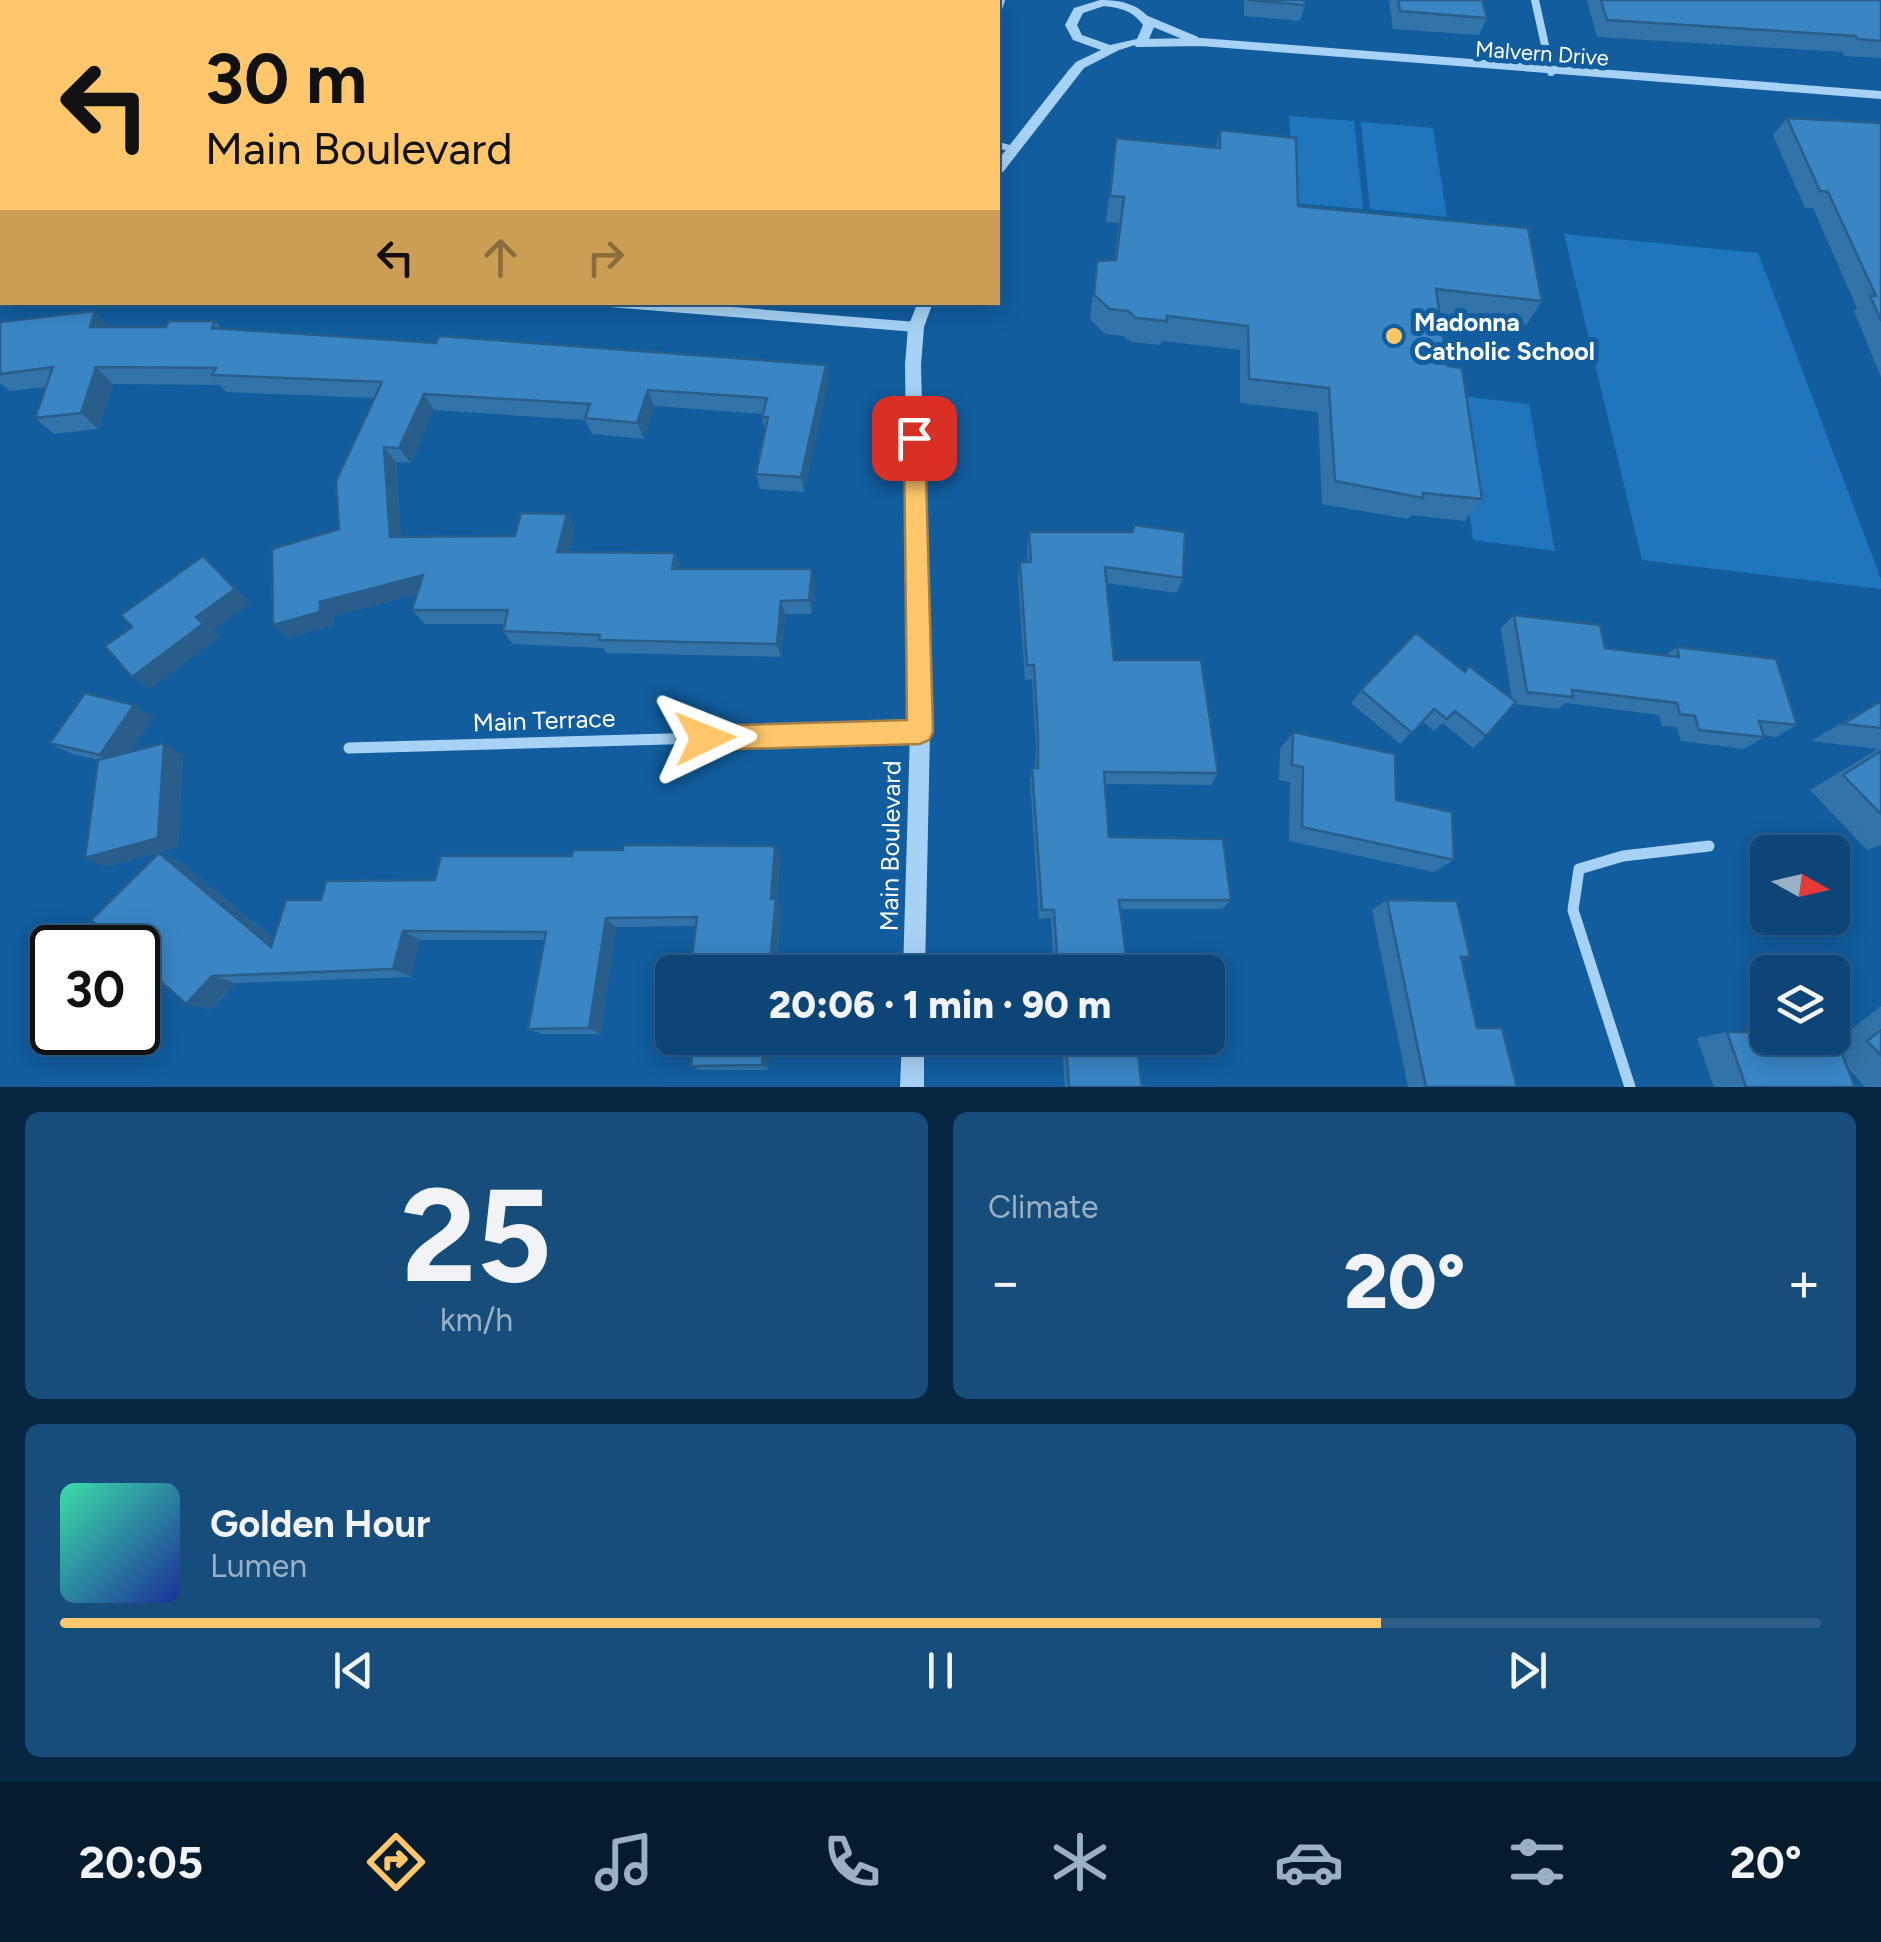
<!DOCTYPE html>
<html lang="en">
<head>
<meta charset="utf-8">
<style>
	body { margin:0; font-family:Figtree,sans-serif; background:#164d7b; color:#f1f3f6; height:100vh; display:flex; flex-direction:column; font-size:38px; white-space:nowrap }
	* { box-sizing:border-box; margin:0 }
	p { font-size:32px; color:#9ab1c5 }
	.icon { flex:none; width:55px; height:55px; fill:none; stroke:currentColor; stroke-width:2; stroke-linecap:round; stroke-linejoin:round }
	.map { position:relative; height:1087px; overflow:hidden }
	.drawer { display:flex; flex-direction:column; gap:25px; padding:25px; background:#072641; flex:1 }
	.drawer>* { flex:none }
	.guide { position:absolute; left:0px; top:0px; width:1000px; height:305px; box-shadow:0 5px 25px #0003,0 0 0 2px #2d5e88; background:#ffc66b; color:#111; overflow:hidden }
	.needle { width:65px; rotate:98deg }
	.buttons { position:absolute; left:1750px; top:835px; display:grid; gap:20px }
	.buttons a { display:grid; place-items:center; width:100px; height:100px; border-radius:15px; background:#0d4676; box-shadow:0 5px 25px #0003,0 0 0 2px #2d5e88; font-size:50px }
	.speed { position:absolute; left:30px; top:925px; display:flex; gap:20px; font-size:50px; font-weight:700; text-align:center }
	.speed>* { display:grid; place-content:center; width:130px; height:130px; border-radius:50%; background:#0d4676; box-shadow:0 5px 25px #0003,0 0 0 2px #2d5e88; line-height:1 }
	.speed .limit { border:5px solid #111; border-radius:15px; background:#fff; color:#111 }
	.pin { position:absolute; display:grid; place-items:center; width:85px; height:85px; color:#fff; margin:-42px; border-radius:20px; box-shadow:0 5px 15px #0006 }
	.me { position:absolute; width:110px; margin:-55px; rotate:88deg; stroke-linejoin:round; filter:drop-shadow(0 0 8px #0008) }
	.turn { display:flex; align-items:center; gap:35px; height:210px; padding:0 40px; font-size:45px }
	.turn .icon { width:130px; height:130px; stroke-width:2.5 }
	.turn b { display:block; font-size:70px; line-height:85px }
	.lanes { display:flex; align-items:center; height:95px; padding:0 40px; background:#0003; justify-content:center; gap:50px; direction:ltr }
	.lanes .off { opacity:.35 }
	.big { font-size:75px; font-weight:800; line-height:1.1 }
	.drawer .tile { flex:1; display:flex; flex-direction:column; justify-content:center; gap:15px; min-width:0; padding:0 35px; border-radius:15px; background:#164d7b }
	.drawer .dial { align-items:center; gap:0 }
	.dial b { font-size:130px; line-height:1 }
	.song { display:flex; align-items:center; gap:30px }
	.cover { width:120px; height:120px; border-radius:15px; background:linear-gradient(135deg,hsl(160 70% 55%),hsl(230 70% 35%)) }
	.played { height:10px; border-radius:5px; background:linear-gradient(90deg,#ffc66b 75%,#2d5e88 75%) }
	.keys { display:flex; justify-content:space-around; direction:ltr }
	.heat { display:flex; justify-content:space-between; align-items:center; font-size:55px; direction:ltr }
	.drawer .tiles { flex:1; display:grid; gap:25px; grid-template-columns:1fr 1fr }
	.tile:last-child { grid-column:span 2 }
	.trip { position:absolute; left:655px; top:955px; width:570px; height:100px; border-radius:15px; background:#0d4676; box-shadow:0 5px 25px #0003,0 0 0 2px #2d5e88; font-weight:800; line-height:100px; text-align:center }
	.tab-bar { display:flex; height:160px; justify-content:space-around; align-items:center; background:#051c2f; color:#9ab1c5 }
	.tab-bar .icon { width:70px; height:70px }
	.tab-bar .current { color:#ffc66b }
	.tab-bar b { font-size:45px; color:#f1f3f6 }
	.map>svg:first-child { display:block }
	.green { fill:#2076bc }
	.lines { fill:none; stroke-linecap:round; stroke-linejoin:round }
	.service { stroke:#a7d2f5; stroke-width:6 }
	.minor-far2 { stroke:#a7d2f5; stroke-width:8 }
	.minor-far1 { stroke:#a7d2f5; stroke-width:10 }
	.minor { stroke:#a7d2f5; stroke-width:11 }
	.tertiary { fill:#a7d2f5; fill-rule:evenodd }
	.wall { fill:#3273a9 }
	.shaded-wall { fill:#295e8a }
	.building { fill:#3a86c5; stroke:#295e8a; stroke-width:2.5 }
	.route { fill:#ffc66b; stroke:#a68146; stroke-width:2.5 }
	.poi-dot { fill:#ffc66b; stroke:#115d9e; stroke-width:4 }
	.labels { text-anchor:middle; stroke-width:10; stroke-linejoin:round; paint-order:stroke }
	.far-street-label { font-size:22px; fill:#fff; stroke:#115d9e }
	.poi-label { font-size:25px; font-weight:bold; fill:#fff; stroke:#115d9e; text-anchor:start }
	.street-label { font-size:25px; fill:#fff; stroke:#115d9e }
</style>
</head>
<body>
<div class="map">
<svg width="1881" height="1087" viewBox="0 0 1881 1087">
	<rect width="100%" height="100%" fill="#115d9e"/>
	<path class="green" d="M1289,116l65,5 9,88 -69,-6z
		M1361,122l72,6 14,89 -77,-8z
		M1564,234l194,19 123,326v10l-239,-29z
		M1453,395l76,9 26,147 -82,-11z"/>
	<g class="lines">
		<path class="service" d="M998,12l4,-12
			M998,145l15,4"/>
		<path class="minor-far2" d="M243,0l4,2
			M1535,0l16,72
			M1147,20l48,20
			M1138,43l63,-1 680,53"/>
		<path class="minor-far1" d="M610,302l306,25"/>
		<path class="minor" d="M349,748l571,-16
			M1630,1087l-57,-177 6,-41 44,-13 86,-10"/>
		<path class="tertiary" d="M1100,0c22,0 41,4 55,25l-7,16 -29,9 -35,18 -81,104 -5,1v-13l70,-89 8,-9 25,-12 -28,-10 -8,-15 9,-17zM1104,6c17,2 29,5 39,19l-6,14 -27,6 -28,-10 -5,-10 6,-12z
			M918,302h15l-9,25 -3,38 9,367 -5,240h-22l7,-240 -5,-367 3,-38z
			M902,1038h22v49h-24z"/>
	</g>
	<path class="wall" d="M798,0h170v2h-170z
		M1244,0h60l1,5 -5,16 -56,-5z
		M1389,0h93l5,18 -8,17 -86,-6z
		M1587,0h294v58l-37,-2 -1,-4 -246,-15z
		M1787,118l94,5v254l-27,-66 3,-3 -44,-100h-8l-32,-73z
		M1220,130l78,76 244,95 -16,24 -86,-9 7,50 35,133 -17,22 -54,-6 -3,4 -86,-15 -4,-92 -78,-9v-53l-78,-9 -2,4 -29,-3 -8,-6 -18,-2 -15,-15 7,-58 17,-1 5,-37 -13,-1 10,-84 100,9z
		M215,321l6,7 215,15 390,22 2,16 -24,111 -44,-3 -4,-15 9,-42 -3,-15 1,-3 -109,-8 -10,33 -52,-5 -7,-14 -151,-10 -23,53 -15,-1 5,75 114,-1 52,-22 8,14 -6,24 106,1 6,16 134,14 -3,31h-27l-4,43 -174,-4 -4,-5 -90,-4 -10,-13 2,-7h-80l-13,-14 5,-16 -83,22v9l-46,13 51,-109 36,-131 -149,-6 -6,-7 -107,-1 -15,45 -44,5 -19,-16 11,-31 -36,4 -10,-8v-61l110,5h56z
		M1134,525l49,53 -6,15 -71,-10 8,77 104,113 -7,12 -106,-1 4,53 122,63 -9,9h-102l8,63h-74l-3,-54 -12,1 -9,-139 2,-12h3l1,-21 -4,-68 -7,1 -7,-102 2,-16h8l-1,-14 2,-16h103z
		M1514,615l91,33 61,7 11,-8 120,78 -21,12 -12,-2v2l-20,12 -63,-8 -4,-14 -15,-1 -3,-11 -93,-12 -8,6 -44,-5 -28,32 -13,12 -30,-25 -9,8 -12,-10 -22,23 -49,-41 10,-13 103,-19 48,28 -11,-71z
		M1881,700v145l-14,5 -57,-60 68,-41 -67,-8z
		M154,717l-24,35 53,3 -5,92 -71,20 -22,-9 13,-98 -26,-6 -22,-11z
		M1293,732l103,68 58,60 -20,12 -145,-31 1,-59 -11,-2 1,-31z
		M775,846l5,11 -3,44 4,7 -5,64h-75l1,-8 -10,-7 4,-31 -80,1 -15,107h-59l-14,-5 17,-89h-125l-9,37 -175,6 -25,27 -25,-6 -27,-151 24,11 91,75 47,-39 251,-44z
		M1387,900l83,57 -9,4 16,67 40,59h-109l-36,-177z
		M1881,1006v81h-16l-18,-20 8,20h-141l-17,-49 30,-6 110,9z
		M770,1038l-2,32h-69l-8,-4z
		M1039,1038h97l6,49h-77l-3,-37h-23z"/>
	<path class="shaded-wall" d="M49,0h30l2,2h-48z
		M0,40l2,3v150l-2,-3z
		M2,208v21h-2v-20z
		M95,311l16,17 -21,-1z
		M826,365l2,16 -24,111 -3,-15z
		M96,367l17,17 -15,45 -17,-16z
		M648,390l6,16 -10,33 -7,-16z
		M424,394l10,16 -23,53 -12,-15z
		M384,447l12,15 6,89 -12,-14z
		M567,514l8,14 -9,39 -9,-15z
		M675,553l6,15 -3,15 -6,-14z
		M203,556l48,47 -37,27 6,7 -69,52 -19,-12 64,-60z
		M812,569l3,14 -3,31 -3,-14z
		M423,575l12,14 -101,27v9l-46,13 -15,-13 47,-23z
		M781,601l4,13 -4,43 -4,-13z
		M134,705l20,12 -33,49 -21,-11z
		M164,743l19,12 -5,92 -71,20 -22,-9z
		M775,846l5,11 -3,44 4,7 -5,64h-7l2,-73z
		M159,853l24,11 110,91 -22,-8z
		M606,918l10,9 -15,107 -12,-6z
		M403,931l17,9 -9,37 -18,-8z
		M212,976l24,7 -25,27 -25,-6z
		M764,1038h6l-2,32 -6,-5z"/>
	<path class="building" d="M19,0h30l-31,2z
		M79,0h62l2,2h-62z
		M595,0h50v2h-50z
		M832,0h126l-1,2h-126z
		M1248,0h56l1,5z
		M1398,0h84l5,18 -87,-7z
		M1601,0h280v41l-24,-2 -1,-3 -249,-16z
		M1787,118l94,5v198l-11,-26 6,1 -48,-104 -8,-1z
		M1220,130l76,8 2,68 230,22 14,73 -106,-12 11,77 15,2 20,131 -59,-6v5l-88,-17 -6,-93 -80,-9 -1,-53 -81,-10v5l-31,-3 -8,-7 -18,-2 -16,-14 3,-34 19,-1 8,-63 -14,-1 6,-58 104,10z
		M0,180h2v28l-2,1z
		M95,311l-5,16h76l3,-6h46l-3,7 224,15 3,-7 387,29 -25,112 -45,-3 12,-57h-6l5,-19 -119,-8 -11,33 -52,-5 5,-14 -166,-10 -25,54 -15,-1 6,90 125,-1 6,-23 46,1 -10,38 118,1 -3,16h140l-3,31 -28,1 -4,43 -178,-4 1,-5 -97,-4 5,-21h-96l11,-35 -103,27v10l-47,13 -1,-76 67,-20 -3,-48 46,-99 -170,-7 4,-7 -120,-1 -15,46 -46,5 18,-51 -53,7v-52z
		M1134,525l51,7 -2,46 -78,-11 9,93h87l17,113 -114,-1 5,65 114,2 8,61h-112l9,72h-70l-4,-62h-12l-10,-142h6v-34l-4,-69h-7l-7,-103h11l-2,-30h104z
		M203,556l32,33 -39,28 7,7 -71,53 -27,-31 27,-19 -11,-12z
		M1514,615l86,10 5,23 74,9 -2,-10 99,12 21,66 -38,-4 5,16 -65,-7 -4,-14 -15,-2 -3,-11 -105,-13 1,7 -46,-5z
		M1416,633l49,39 4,-6 47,36 -30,34 -31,-25 -8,8 -13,-10 -22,24 -51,-43z
		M85,693l49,12 -34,50 -50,-12z
		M1881,701v27l-38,-4z
		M1293,732l102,22 1,46 56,12 2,48 -152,-33 1,-60 -11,-2z
		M164,743l-6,95 -73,20 13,-98z
		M1881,751v63l-38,-39z
		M623,845l152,1 -4,53h5l-7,73h-68l2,-15h-11l5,-40 -91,1 -17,110 -61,1 18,-97 -143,-1 -10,38 -181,7 -26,28 -48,-43v-13h-15l-32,-28 68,-67 112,94 15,-47h35l5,-19 109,-1 6,-24h131l1,-6h50z
		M1387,900l70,1 13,56h-9l16,71h25l15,59h-91z
		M1881,1030v25l-14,-14z
		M1727,1032h41v6h64l2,-5 21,54h-109z
		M694,1038h70l-2,27 -71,1z
		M1042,1038h94l6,49h-73l-3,-42h-23z"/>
	<path class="route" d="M914,430l11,8 8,294 -4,8 -9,4 -215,6 -9,-4 -4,-8 4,-8 9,-4 202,-6 -3,-282z"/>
	<circle class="poi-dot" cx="1394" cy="336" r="10"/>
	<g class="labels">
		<g class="far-street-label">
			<text transform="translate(1542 53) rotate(4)" y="8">Malvern Drive</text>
		</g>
		<g class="poi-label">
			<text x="1414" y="331">Madonna<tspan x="1414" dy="29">Catholic School</tspan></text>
		</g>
		<g class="street-label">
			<text transform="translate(544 720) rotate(-2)" y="9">Main Terrace</text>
			<text transform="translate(890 846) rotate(-89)" y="9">Main Boulevard</text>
		</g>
	</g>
</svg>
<div class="buttons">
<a><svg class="needle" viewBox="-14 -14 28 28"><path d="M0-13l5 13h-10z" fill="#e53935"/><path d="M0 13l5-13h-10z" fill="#9ab1c5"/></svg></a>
<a><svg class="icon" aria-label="layers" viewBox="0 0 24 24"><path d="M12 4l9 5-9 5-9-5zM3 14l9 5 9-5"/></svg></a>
</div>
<div class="speed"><div class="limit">30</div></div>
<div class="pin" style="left:914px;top:438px;background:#d93025"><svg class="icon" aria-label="arrive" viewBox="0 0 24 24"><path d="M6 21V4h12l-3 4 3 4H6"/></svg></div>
<svg class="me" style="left:705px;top:738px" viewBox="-20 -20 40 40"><path d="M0-17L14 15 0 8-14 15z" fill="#ffc66b" stroke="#fff" stroke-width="4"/></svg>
<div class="trip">20:06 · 1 min · 90 m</div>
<div class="guide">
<div class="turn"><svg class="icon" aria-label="left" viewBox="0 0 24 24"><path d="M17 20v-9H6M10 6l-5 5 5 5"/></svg><div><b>30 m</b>Main Boulevard</div></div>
<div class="lanes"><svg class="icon" aria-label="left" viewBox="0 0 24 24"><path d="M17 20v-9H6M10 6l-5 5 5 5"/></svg><svg class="icon off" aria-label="ahead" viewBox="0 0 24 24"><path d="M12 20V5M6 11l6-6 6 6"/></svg><svg class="icon off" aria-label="right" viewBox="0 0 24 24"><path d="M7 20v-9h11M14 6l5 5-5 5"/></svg></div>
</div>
</div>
<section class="drawer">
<div class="tiles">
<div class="tile dial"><b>25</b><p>km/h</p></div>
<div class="tile"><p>Climate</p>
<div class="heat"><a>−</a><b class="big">20°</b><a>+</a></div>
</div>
<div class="tile">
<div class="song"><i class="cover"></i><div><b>Golden Hour</b><p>Lumen</p></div></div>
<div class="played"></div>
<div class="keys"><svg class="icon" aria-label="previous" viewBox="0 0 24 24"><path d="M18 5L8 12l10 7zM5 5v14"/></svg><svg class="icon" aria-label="pause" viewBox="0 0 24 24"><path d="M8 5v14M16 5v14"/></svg><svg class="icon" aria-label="next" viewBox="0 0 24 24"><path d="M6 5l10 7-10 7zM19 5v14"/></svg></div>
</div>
</div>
</section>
<nav class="tab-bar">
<b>20:05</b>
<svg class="icon current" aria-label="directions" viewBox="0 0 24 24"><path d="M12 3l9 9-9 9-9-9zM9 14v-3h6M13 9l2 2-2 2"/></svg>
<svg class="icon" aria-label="music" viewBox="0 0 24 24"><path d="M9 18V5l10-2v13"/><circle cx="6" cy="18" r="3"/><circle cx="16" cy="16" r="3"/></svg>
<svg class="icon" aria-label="phone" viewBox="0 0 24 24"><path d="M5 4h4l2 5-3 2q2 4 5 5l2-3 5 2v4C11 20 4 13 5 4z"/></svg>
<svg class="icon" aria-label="climate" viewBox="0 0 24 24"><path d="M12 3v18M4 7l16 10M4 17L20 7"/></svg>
<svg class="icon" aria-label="car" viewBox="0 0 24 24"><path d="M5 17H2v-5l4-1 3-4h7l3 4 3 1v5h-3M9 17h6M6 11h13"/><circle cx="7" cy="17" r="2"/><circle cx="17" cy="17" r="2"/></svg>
<svg class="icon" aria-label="filters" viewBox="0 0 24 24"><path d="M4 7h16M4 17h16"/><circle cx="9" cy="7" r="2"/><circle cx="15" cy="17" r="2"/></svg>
<b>20°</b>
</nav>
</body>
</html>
